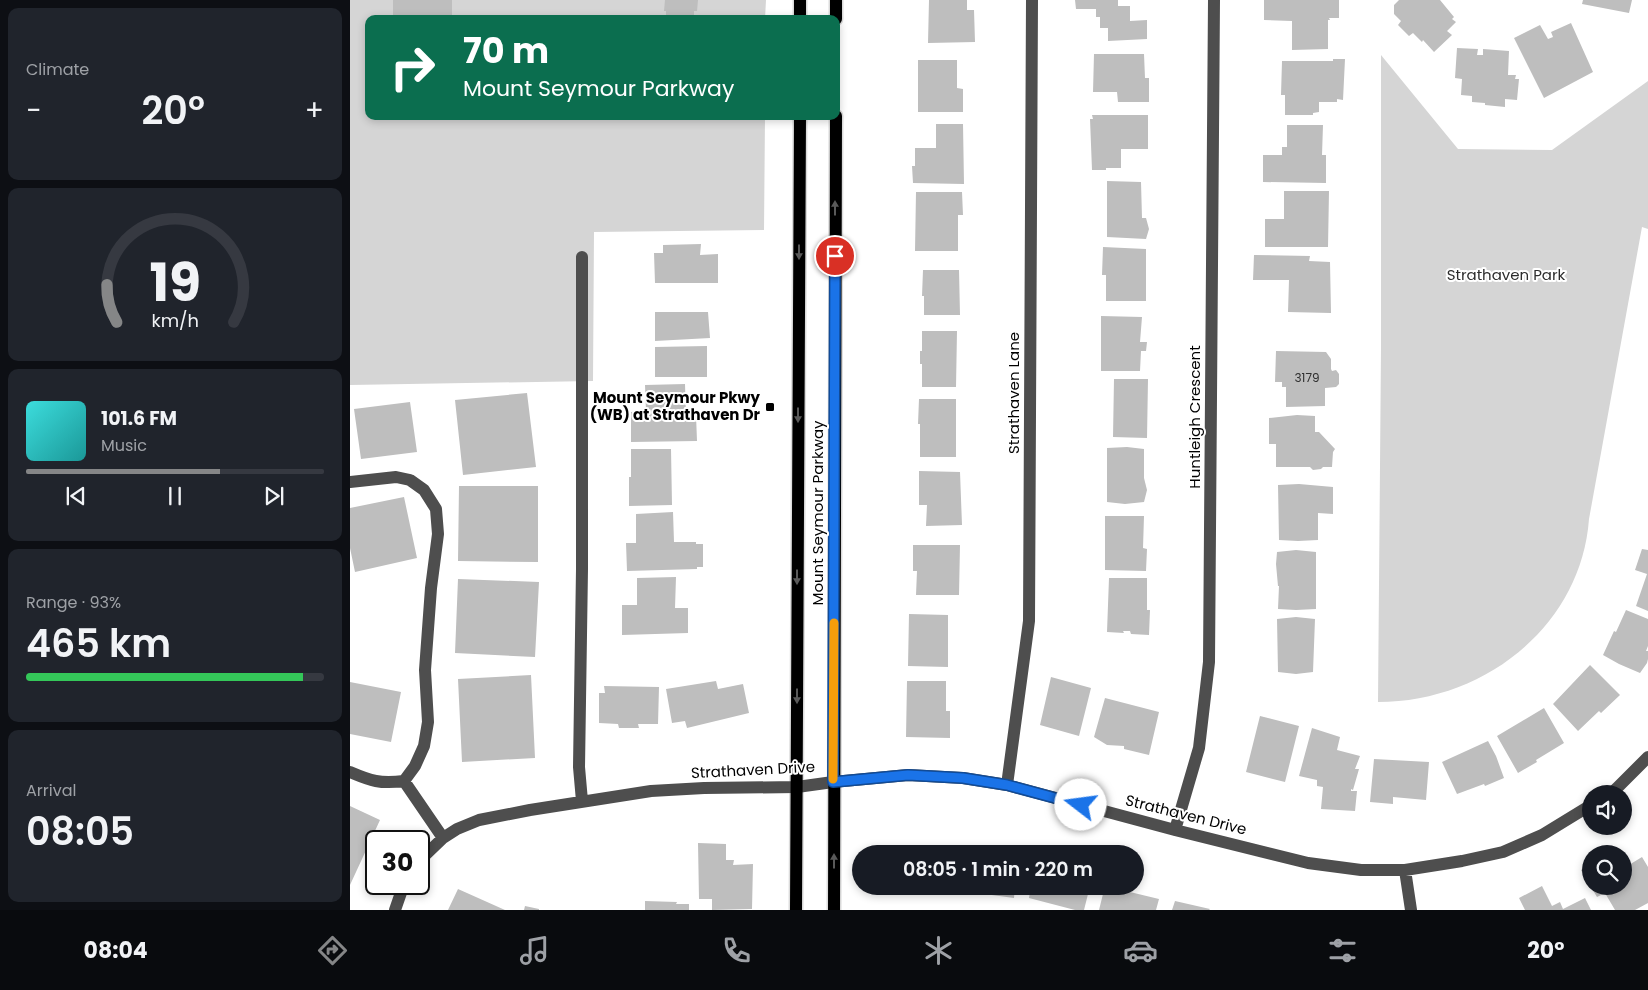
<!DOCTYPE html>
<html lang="en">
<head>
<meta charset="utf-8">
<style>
	body { margin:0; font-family:Poppins,sans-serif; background:#20242c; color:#f1f3f6; height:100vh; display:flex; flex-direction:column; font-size:19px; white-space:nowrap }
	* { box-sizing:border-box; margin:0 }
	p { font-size:16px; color:#9ea1a6 }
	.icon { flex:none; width:28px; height:28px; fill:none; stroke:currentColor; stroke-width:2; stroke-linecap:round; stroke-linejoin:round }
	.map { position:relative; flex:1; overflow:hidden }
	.drawer { display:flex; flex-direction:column; gap:8px; padding:8px; background:#0d0f14; width:350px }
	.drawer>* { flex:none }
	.top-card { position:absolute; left:15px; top:15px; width:475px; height:105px; border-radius:10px; box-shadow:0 2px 8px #0003; background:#0b6e4f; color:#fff; overflow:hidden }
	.controls { position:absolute; left:1232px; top:785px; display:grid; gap:10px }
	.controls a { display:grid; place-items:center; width:50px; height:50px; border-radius:50%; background:#171b24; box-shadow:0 2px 8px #0003; font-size:25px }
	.speed { position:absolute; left:15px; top:830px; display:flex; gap:10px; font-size:25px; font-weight:700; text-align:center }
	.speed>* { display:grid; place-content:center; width:65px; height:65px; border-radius:50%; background:#171b24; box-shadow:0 2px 8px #0003; line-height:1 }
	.speed .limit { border:2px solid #111; border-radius:8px; background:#fff; color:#111 }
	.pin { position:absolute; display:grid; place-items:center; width:42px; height:42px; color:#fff; margin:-21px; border:2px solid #fff; border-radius:50%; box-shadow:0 1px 5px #0007 }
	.me { position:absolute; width:55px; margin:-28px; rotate:285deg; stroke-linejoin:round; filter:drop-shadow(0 0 4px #0008) }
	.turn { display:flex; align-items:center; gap:18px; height:105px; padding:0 15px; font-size:22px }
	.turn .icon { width:65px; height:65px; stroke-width:2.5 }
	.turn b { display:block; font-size:35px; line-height:42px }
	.big { font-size:38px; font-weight:600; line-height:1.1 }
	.drawer .card { flex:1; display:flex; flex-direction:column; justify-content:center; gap:8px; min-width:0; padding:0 18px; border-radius:10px; background:#20242c }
	.drawer .dial { align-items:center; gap:0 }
	.dial svg { height:130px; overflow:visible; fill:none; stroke:#363941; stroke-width:7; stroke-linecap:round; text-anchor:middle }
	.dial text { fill:#f1f3f6; stroke:none }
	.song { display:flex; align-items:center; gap:15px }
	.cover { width:60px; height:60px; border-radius:8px; background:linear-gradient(135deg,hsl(180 70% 55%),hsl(180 70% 35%)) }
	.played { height:5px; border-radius:2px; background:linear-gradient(90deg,#858687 65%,#363941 65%) }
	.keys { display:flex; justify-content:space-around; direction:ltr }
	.heat { display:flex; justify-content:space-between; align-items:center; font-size:28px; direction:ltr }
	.charge { height:8px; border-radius:4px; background:linear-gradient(90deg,#34c759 93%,#363941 0) }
	.trip { position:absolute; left:502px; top:845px; width:292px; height:50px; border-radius:25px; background:#171b24; box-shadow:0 2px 8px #0003; font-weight:600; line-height:50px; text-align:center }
	.tab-bar { display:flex; height:80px; justify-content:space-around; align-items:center; background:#090b0e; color:#9ea1a6 }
	.tab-bar .icon { width:35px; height:35px }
	.tab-bar .selected { color:#858687 }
	.tab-bar b { font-size:22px; color:#f1f3f6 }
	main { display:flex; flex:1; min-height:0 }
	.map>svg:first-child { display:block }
	.green { fill:#d5d5d5 }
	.building { fill:#bebebe }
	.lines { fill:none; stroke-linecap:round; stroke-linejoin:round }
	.major-casing { stroke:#dbdbdb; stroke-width:15 }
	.minor { stroke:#4e4e4e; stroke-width:12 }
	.major { stroke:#000; stroke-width:12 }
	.oneway { fill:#595959 }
	.route-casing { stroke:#114b97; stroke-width:12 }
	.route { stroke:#1a73e8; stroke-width:9 }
	.slow { stroke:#f59e0b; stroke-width:9 }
	.poi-dot { fill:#000; stroke:#fff; stroke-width:2 }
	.labels { text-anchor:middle; stroke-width:4; stroke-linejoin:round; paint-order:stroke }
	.number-label { font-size:12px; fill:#303030 }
	.park-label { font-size:15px; fill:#2c2c2c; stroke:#fff }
	.street-label { font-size:15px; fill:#000; stroke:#fff }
	.poi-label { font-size:15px; font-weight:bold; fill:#000; stroke:#fff; text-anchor:end }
</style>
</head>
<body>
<main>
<section class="drawer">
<div class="card"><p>Climate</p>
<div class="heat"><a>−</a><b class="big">20°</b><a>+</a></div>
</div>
<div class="card dial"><svg viewBox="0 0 100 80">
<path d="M14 69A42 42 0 1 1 86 69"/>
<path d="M14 69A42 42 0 0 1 8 46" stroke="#858687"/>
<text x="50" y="56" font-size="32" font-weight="700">19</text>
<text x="50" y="72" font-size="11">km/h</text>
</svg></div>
<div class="card">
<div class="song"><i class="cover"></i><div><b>101.6 FM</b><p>Music</p></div></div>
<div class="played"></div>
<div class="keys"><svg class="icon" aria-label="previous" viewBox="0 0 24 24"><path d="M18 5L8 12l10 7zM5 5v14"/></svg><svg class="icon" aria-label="pause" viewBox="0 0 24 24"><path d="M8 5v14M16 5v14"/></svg><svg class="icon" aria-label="next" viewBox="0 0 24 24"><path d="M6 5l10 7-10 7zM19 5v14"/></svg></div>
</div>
<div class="card"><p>Range · 93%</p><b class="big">465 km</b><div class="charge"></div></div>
<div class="card"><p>Arrival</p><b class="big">08:05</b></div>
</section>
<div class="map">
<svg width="1298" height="910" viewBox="0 0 1298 910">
	<rect width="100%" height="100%" fill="#fff"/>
	<path class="green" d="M0,0h416l-1,19h-396v97h396l-1,114 -170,2 -1,149 -243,4z
		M1031,55l77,94 94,1 96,-69v148l-6,-2 -53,292c-8,108 -106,183 -211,183l3,-353z"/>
	<path class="building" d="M43,0h59v19h-59z
		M315,0h33l-1,11h-3v8h-28v-8h-2z
		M579,0h38v10h7l1,32 -47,1z
		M725,0h43v6h12v15l17,-1v19l-39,2v-13h-8v-11h-4v-8h-20z
		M914,0h75v18h-10l1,2h-2v29l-36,1v-29l-28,-1z
		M1049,0h41l14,17 -2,2 4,3 -9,9 5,4 -18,17 -11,-12 -1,2 -9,-9 -4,3 -11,-11 3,-4 -7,-7v-9z
		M1233,0h49l-3,13 -47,-9z
		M1221,23l22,49 -49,26 -30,-60 26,-13 8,14 5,-2 -2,-5z
		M1107,48l21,1 -1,6h6v-6l26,2 -1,24h8l-1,4h4l-2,21 -12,-1v8l-20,-2v-2l-13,-1v-6l-11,-1 1,-16 -7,-1z
		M744,54h50l1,24h4v24h-31l-1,-10h-24z
		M983,59h12l-2,41 -6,-1v3h-18v10l-6,1v2h-28v-20h-4l1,-34h51z
		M568,60h39v28l6,1v23h-45z
		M742,115h56v34h-27v19h-15v2h-14l-2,-51h3z
		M586,124h27l1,60 -51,-1 -1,-17h3v-18h21z
		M937,125h36l-1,30h4v28l-63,-1v-27h19v-8h5z
		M757,181l34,1 1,36h4l3,11 -3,10 -39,-2z
		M934,191h45l-1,56h-63v-28h19z
		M566,192h46l1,23h-5v36h-43z
		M351,244l-1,11 18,-1v29h-63l-1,-30h9v-8z
		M753,247l43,2v52h-40v-26h-4z
		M904,255l56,1 -1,5 21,1 1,51 -43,-1 1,-32h-36z
		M573,270h36l1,45h-36v-19h-2z
		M305,312h53l2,26 -55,3z
		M751,316l41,1 -2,25h7l-1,9h-5l-1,20h-39z
		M572,331h35l-1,56h-34v-23h-2v-13h2z
		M357,346v31h-52v-30z
		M926,351l50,1 5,7v10l1,2 4,-1 3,4v10l-3,3 -11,1v18l-39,1v-20h-4v-5h-7z
		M764,379h34l-1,59 -34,-1z
		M335,384l1,31h10l1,26 -66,1v-30l15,-1 -1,-26z
		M177,393l9,74 -73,8 -8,-75z
		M569,399h37v58h-36v-33h-2z
		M60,402l7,50 -56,7 -7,-50z
		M947,415l18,1v16h4l16,17 -2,3 -1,15h-9l-2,2 -8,1 -3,-3h-34v-23h-7v-26z
		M777,447l17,2v29l3,12 -3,12 -19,2 -18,-2v-54z
		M281,449h40l1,56 -43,1v-29h2z
		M569,471l41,1 2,53 -36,1 1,-21h-8z
		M949,484l34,3v27l-15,-1v27l-20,1 -19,-1 -1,-55z
		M109,486h79v76l-80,-1z
		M54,497l13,61 -62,14 -5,-24v-40z
		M323,512l1,30h22v2h7v23h-6v2l-70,2 -1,-28h10v-29z
		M755,516h39l-1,32 4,1 -1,22 -41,-1z
		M563,545h47l-1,50h-43l1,-24h-4z
		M1292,549l6,1v61l-12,-5 11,-32 -12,-4z
		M946,550l20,2v57l-20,1 -18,-1 1,-23h-1l-2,-22 1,-12z
		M326,577l-1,31h13v25l-66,2v-30h15v-27z
		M759,578h38v32h3l-1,25 -18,-1 -1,-3h-7l1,2 -17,-1z
		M108,579l81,3 -4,75 -80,-4z
		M1276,610l22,9v27l-2,5h2v8l-1,4 -7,10 -21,-9 -16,-9 11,-24 2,1z
		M559,614l39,1v52l-40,-1z
		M946,617l19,2 -2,53 -17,2 -18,-2 -1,-53z
		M1240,665l30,30 -19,18 -2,-2 -21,20 -25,-27z
		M181,675l4,83 -73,4 -4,-83z
		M701,677l40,11 -12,48 -39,-11z
		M366,681l2,8 25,-5 6,29 -62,15 -2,-7 -13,2 -6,-34z
		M557,681h39v30h4v27l-44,-1z
		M0,682l51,10 -10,50 -41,-8z
		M254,686l55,1 -1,37h-20l1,4h-20l-1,-4 -19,-1v-30h6z
		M755,698l54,14 -10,43 -25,-6v-3l-17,-1 -13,-8z
		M1194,708l20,35 -28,17 1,2 -19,11 -21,-37z
		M910,716l39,10 -14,56 -39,-10z
		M962,728l28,9 -3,13 23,6 -5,13h4l-6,21 -2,-1v2h6l-2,20 -34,-2 2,-22 -6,-1v-6l-18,-4z
		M1138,741l8,15 8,22 -19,8 -1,-2 -27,10 -15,-32z
		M1024,759l55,3 -3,38 -33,-3v7l-23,-2z
		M0,806l30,14 -30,65z
		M348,843l28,1v16h8l-1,5 20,-1 -1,45 -40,1v-11h-13z
		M594,847v7h-53v-6z
		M1292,857l6,10v36l-13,7h-20l-10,-17 -8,4 -16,-27 10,-6v22h33v-18z
		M551,886h25v6h-25z
		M614,886h51l-1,12 -37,-5 -14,-3z
		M681,886h59l-6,24h-9l-46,-12z
		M755,886l54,13 -3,11h-57z
		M1192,886l10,20 8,-4 3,7 22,-11 6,12h-66l-6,-12z
		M108,889l47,21h-57z
		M295,901l32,1 -1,2h13v6h-44z
		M825,901l35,8 -1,1h-37z
		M175,906l14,3v1h-15z"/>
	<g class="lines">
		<defs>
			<path id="major" d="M450,19v-19
				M486,19v-19
				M446,910l4,-794
				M484,910l2,-794"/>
		</defs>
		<use href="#major" class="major-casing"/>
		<path class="minor" d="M0,482l46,-5 14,3 14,10 12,19 2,25 -7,54 -6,82 3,52 -4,24 -9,20 -11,15c-24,3 -33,0 -54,-9
			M54,781l39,57
			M657,785l22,-164 3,-621
			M1261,794l37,-37
			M232,801l-3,-34 3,-198v-312
			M825,830l24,-82 10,-86 5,-662
			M69,861l24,-23 14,-9 22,-9 51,-10 121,-19 53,-3 93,-1 36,-5 75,-7 55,3 44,7 168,45 133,33 53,7h44l57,-9 41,-9 39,-17 49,-30
			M1055,870l6,40
			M45,910l9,-26"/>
		<use href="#major" class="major"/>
	</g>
	<defs><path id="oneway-solid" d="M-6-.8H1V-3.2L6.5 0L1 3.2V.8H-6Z" transform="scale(1.25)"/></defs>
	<g class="oneway">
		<use href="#oneway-solid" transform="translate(485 208) rotate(-90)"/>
		<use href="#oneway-solid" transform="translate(449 252) rotate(90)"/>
		<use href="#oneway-solid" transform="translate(448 415) rotate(90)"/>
		<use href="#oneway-solid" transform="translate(447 577) rotate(90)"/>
		<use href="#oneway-solid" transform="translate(447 696) rotate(90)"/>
		<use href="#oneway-solid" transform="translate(484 861) rotate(-90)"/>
	</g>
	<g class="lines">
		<defs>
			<path id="route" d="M485,256l-2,526 75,-7 55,3 44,7 74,20"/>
		</defs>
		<use href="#route" class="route-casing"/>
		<use href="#route" class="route"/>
		<path class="slow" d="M483,779l1,-156"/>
	</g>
	<rect class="poi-dot" x="415" y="402" width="10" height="10" rx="2.5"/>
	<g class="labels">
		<g class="number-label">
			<text x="957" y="382">3179</text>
		</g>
		<g class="park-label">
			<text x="1156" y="280">Strathaven Park</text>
		</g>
		<g class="street-label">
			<text transform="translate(664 393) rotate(-90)" y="5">Strathaven Lane</text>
			<text transform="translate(845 417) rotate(-90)" y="5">Huntleigh Crescent</text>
			<text transform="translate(468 513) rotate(-90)" y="5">Mount Seymour Parkway</text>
			<text transform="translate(403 770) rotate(-3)" y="5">Strathaven Drive</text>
			<text transform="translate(836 815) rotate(14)" y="5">Strathaven Drive</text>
		</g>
		<g class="poi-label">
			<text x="410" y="403">Mount Seymour Pkwy<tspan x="410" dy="17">(WB) at Strathaven Dr</tspan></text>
		</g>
	</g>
</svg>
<div class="controls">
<a><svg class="icon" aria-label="sound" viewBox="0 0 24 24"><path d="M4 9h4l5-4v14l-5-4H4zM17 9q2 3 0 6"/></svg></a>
<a><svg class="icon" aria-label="search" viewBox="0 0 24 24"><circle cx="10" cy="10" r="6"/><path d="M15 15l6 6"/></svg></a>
</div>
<div class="speed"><div class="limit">30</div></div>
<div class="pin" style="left:485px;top:256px;background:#d93025"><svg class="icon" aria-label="arrive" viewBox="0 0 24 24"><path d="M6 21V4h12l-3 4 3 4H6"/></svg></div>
<svg class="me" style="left:731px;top:805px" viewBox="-20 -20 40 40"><circle r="19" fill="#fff"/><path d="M0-13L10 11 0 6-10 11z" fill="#1a73e8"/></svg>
<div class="trip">08:05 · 1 min · 220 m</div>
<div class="top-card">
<div class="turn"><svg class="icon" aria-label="right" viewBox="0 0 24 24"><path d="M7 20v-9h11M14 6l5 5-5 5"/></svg><div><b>70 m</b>Mount Seymour Parkway</div></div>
</div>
</div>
</main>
<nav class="tab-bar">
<b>08:04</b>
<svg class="icon selected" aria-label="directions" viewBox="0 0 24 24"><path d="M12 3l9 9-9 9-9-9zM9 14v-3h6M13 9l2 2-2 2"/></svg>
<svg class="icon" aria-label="music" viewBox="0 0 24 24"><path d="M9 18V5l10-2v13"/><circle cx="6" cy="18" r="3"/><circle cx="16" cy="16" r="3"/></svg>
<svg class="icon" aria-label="phone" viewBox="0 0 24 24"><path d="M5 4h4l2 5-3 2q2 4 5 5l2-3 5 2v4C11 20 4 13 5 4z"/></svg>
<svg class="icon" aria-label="climate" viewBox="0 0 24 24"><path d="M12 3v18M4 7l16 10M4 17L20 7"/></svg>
<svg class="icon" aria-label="car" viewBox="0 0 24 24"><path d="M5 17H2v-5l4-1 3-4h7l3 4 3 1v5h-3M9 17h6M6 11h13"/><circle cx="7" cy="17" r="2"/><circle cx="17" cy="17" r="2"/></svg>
<svg class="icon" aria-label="filters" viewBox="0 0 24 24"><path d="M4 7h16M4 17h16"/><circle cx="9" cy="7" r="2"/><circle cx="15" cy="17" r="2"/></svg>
<b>20°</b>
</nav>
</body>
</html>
